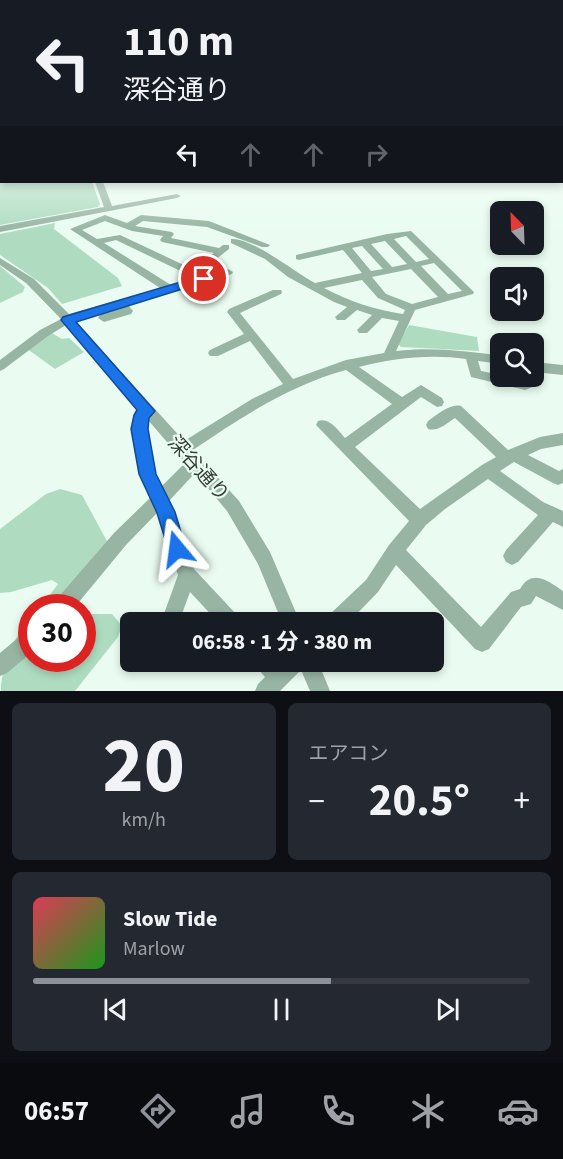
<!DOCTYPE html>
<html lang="ja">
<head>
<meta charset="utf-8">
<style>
	body { margin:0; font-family:"Source Sans 3","Noto Sans JP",sans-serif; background:#242831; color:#f1f3f6; height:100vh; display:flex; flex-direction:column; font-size:22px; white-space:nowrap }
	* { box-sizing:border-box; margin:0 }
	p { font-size:20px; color:#9ea1a6 }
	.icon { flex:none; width:33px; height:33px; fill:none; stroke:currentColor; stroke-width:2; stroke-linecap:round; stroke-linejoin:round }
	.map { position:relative; height:691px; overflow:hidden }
	.side { display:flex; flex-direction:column; gap:12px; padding:12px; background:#0d0f14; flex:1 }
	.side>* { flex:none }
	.guide { position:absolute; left:0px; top:0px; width:564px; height:183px; box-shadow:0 3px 9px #0003; background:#171b24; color:#f1f3f6; overflow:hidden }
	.needle { width:39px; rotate:337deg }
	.controls { position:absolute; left:490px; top:201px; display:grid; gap:12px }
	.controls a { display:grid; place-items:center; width:54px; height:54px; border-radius:9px; background:#171b24; box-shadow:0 3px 9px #0003; font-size:30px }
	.speed { position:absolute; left:18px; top:594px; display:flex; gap:12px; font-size:30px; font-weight:700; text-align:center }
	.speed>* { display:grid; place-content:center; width:78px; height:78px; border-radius:50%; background:#171b24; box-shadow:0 3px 9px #0003; line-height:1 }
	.speed .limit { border:9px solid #d22; background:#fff; color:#111 }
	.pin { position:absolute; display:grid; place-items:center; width:51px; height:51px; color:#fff; margin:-26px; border:3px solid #fff; border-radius:50%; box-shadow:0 2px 6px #0007 }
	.me { position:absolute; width:66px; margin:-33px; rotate:344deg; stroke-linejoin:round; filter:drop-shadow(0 0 4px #0008) }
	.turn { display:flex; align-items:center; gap:21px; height:126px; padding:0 24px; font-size:27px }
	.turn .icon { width:78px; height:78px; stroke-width:2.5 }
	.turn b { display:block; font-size:42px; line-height:51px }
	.lanes { display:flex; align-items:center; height:57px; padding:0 24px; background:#0003; justify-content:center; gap:30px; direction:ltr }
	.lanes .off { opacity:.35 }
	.big { font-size:45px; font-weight:700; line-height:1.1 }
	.side .tile { flex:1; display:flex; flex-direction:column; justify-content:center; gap:9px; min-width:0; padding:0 21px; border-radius:9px; background:#242831 }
	.side .dial { align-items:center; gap:0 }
	.dial b { font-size:78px; line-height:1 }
	.song { display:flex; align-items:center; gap:18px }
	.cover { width:72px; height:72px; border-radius:9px; background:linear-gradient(135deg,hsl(350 70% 55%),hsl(120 70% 35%)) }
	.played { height:6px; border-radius:3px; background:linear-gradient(90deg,#8c9099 60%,#363941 60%) }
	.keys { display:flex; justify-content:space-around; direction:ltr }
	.heat { display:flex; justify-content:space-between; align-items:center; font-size:33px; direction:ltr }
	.side .tiles { flex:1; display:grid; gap:12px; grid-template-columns:1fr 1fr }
	.tile:last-child { grid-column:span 2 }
	.trip { position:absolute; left:120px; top:612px; width:324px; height:60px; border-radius:9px; background:#171b24; box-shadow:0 3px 9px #0003; font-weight:700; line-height:60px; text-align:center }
	.menu { display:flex; height:96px; justify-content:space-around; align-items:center; background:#090b0e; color:#9ea1a6 }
	.menu .icon { width:42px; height:42px }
	.menu .active { color:#8c9099 }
	.menu b { font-size:27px; color:#f1f3f6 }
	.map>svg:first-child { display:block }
	.green { fill:#afdcc1 }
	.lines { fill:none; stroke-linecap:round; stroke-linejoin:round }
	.minor { fill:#98b5a3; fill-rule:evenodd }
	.route { fill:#1a73e8; stroke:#114b97; stroke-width:1.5 }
	.labels { text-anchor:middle; stroke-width:4.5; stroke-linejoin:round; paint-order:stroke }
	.street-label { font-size:20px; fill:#383f3b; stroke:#eafcf1 }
</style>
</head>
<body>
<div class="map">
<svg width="563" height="691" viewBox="0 0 563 691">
	<rect width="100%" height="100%" fill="#eafcf1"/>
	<path class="green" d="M0,160l2,22h90l8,22 -2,3 -98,18z
		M55,223l-1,6 64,49 4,8 -60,18 -14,-16 -48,-33v-21z
		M0,266l25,21 -2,5 -23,11z
		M409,325l68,12 2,14 -78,-4 -3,-3z
		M50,332l12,7 7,-1 15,14 -29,17 -29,-21z
		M60,489l22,6 26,48 -31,56 12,15h23l10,12 -4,11 -43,54h-74c-1,-20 16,-61 30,-75l1,42h50v-50l-41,-1 17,-23 -6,-4 -41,12 -11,1v-64l46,-35z"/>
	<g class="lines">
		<path class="minor" d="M95,182h8l9,24 65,-12 4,2 -4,2 -177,34v-6l104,-19z
			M105,215l22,8 14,-8 68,6 61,24 -2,2h-6l-55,-20 -64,-6 -8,5 37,6 2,2 -3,4 48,10 4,-3h6v4l-23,18 10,5 12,-3 5,3 -1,2 -104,31 5,6 -2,3 -27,8 -6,-4 2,-3 20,-6 -1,-2 -44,14 109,120 68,-42 31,-15 -33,-43 -32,15h-8l-2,-3 2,-3 34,-16 -17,-22 2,-3 44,-19h8l1,2 -1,2 -41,19 53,66 53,-19 38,-7 15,-32 -17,-3 -15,15h-8l-2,-3 15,-15 -15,-5 -12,10h-8l-2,-3 12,-10 -13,-5 -46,-25 -23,-18 -34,-16v-4c20,-2 65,34 84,44l47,-10 -19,-23 -44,10 -3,-1v-4l91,-21 24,-3 63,61 -1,2 -58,16 -19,41c36,-4 70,0 105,5v8l-23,-3 3,10 20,4v1l23,4v-4h10v-3c3,4 3,9 1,13l-10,4 -54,-13 -5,-18c-35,-5 -73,-1 -107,8l43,30 19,-12 21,13 2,4 -2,4 -5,1 -16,-10 -66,50 65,62 62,-44 14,-8 -41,-39c-8,5 -17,14 -27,11l-2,-4 2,-4c9,-6 22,-18 33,-15l47,44 32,-13 23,-4v12l-22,4 -13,6 31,16 4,-2v14l-5,2 -5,-2 -39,-21 -14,9 43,31 20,9v16l-10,-5 -35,40 -6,3 -6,-3 -3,-6 3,-6 32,-35 -50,-36 -43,30 -19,16 -20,25 75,77 30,-35 9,-3c12,-21 28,-8 43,2v19l-27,-14 -5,8 -10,3 -32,42 -7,3 -7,-3 -79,-84 -18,27 -29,30h-22l2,-7 37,-35 23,-35 20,-24 -93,-96 2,-4c11,-4 20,9 27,17l47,-34 -46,-34c-56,15 -106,48 -153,80l46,51 31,51 30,70h-18l-24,-58 -31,-53 -32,-38 -26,28 25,68 43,46 2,7h-21l-28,-30 -11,30h-18l17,-47 -20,-63 -32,33 -52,63h-21l2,-7 59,-68 37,-36c-4,-7 -8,-14 -11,-22 -5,-14 -11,-54 -1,-65l-73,-85 -18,11 -44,33 -4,2v-11l40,-30 21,-11 -35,-36 -26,-18v-7l34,21 35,35 91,-26 -90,-59zM105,221l27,10 31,5 -3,4 2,2 52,11 -21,14 15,7 -3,1 -85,-40 -23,4 -15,-9zM406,236l23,23 -13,3 -22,-23zM116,240l79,38 -24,7 -67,-42zM385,241l22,23 -15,3 -21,-23zM362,246l21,23 -12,2 -19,-23zM434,263l28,28 -14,3 -27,-28zM411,269l27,28 -26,7 -26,-10 -14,-17zM362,280l16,18 27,12 -2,4c-28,-4 -54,-13 -79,-26zM148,420l37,43 -24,24c-9,-19 -16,-46 -13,-67z
			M534,362l29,3v10l-29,-3z
			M32,630v22l-25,21 -7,3v-23l25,-21z
			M255,662h63l12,29h-20l-9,-21 -21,21h-25l3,-7 7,-7 -7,-8z"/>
	</g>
	<linearGradient id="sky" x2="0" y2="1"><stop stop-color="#7bb8c8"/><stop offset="0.58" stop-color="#f6fef9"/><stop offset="1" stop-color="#f6fef9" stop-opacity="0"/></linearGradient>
	<rect width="563" height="231" fill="url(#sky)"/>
	<path class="route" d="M204,275l6,4 -2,2 -132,41 79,89 -6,7 -1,11 8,45 19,38 11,37 -2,6 -7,3 -7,-3 -13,-42 -18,-39 -8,-45 3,-14 3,-5 -76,-90 2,-3z"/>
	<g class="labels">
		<g class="street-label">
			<text transform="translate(199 468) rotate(48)" y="7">深谷通り</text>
		</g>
	</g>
</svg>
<div class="controls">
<a><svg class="needle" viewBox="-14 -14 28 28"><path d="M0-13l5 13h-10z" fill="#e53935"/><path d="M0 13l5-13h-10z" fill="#9ea1a6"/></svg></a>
<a><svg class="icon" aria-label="sound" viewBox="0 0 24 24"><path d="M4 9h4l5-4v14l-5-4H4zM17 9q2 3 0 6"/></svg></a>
<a><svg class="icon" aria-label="search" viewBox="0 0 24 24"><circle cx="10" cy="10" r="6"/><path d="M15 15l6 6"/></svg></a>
</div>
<div class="speed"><div class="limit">30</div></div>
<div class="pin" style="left:204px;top:279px;background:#d93025"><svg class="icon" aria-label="arrive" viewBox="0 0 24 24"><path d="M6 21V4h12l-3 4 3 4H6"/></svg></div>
<svg class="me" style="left:177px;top:549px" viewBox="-20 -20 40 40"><path d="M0-17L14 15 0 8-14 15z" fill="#1a73e8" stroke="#fff" stroke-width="4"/></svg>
<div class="trip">06:58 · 1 分 · 380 m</div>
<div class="guide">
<div class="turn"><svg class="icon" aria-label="left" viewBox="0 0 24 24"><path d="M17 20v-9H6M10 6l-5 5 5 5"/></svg><div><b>110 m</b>深谷通り</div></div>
<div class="lanes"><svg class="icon" aria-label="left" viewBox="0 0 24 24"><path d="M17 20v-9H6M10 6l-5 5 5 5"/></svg><svg class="icon off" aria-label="ahead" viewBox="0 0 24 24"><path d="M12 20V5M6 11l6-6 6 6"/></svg><svg class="icon off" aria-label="ahead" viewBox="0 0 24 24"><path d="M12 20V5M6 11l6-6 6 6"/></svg><svg class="icon off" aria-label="right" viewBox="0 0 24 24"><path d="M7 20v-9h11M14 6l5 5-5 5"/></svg></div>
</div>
</div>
<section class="side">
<div class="tiles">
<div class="tile dial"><b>20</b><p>km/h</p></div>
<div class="tile"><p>エアコン</p>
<div class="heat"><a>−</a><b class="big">20.5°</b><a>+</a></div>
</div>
<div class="tile">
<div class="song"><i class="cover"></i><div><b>Slow Tide</b><p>Marlow</p></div></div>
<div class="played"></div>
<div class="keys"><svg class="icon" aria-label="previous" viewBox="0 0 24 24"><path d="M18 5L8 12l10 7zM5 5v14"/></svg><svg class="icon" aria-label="pause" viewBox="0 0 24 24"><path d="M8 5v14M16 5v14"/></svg><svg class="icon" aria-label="next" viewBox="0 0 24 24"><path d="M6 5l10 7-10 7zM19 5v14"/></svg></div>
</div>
</div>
</section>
<nav class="menu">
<b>06:57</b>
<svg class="icon active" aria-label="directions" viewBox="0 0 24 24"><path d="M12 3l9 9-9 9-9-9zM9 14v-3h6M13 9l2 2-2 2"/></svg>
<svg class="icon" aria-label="music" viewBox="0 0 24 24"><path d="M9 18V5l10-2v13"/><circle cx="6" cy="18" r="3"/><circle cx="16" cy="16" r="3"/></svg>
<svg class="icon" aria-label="phone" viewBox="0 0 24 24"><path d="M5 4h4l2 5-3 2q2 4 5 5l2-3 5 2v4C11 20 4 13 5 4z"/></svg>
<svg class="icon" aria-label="climate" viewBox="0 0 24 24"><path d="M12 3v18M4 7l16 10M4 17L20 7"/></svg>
<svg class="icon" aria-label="car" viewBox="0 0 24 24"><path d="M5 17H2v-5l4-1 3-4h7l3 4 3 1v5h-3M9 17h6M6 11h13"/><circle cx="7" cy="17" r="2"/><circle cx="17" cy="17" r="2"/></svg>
</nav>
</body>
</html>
